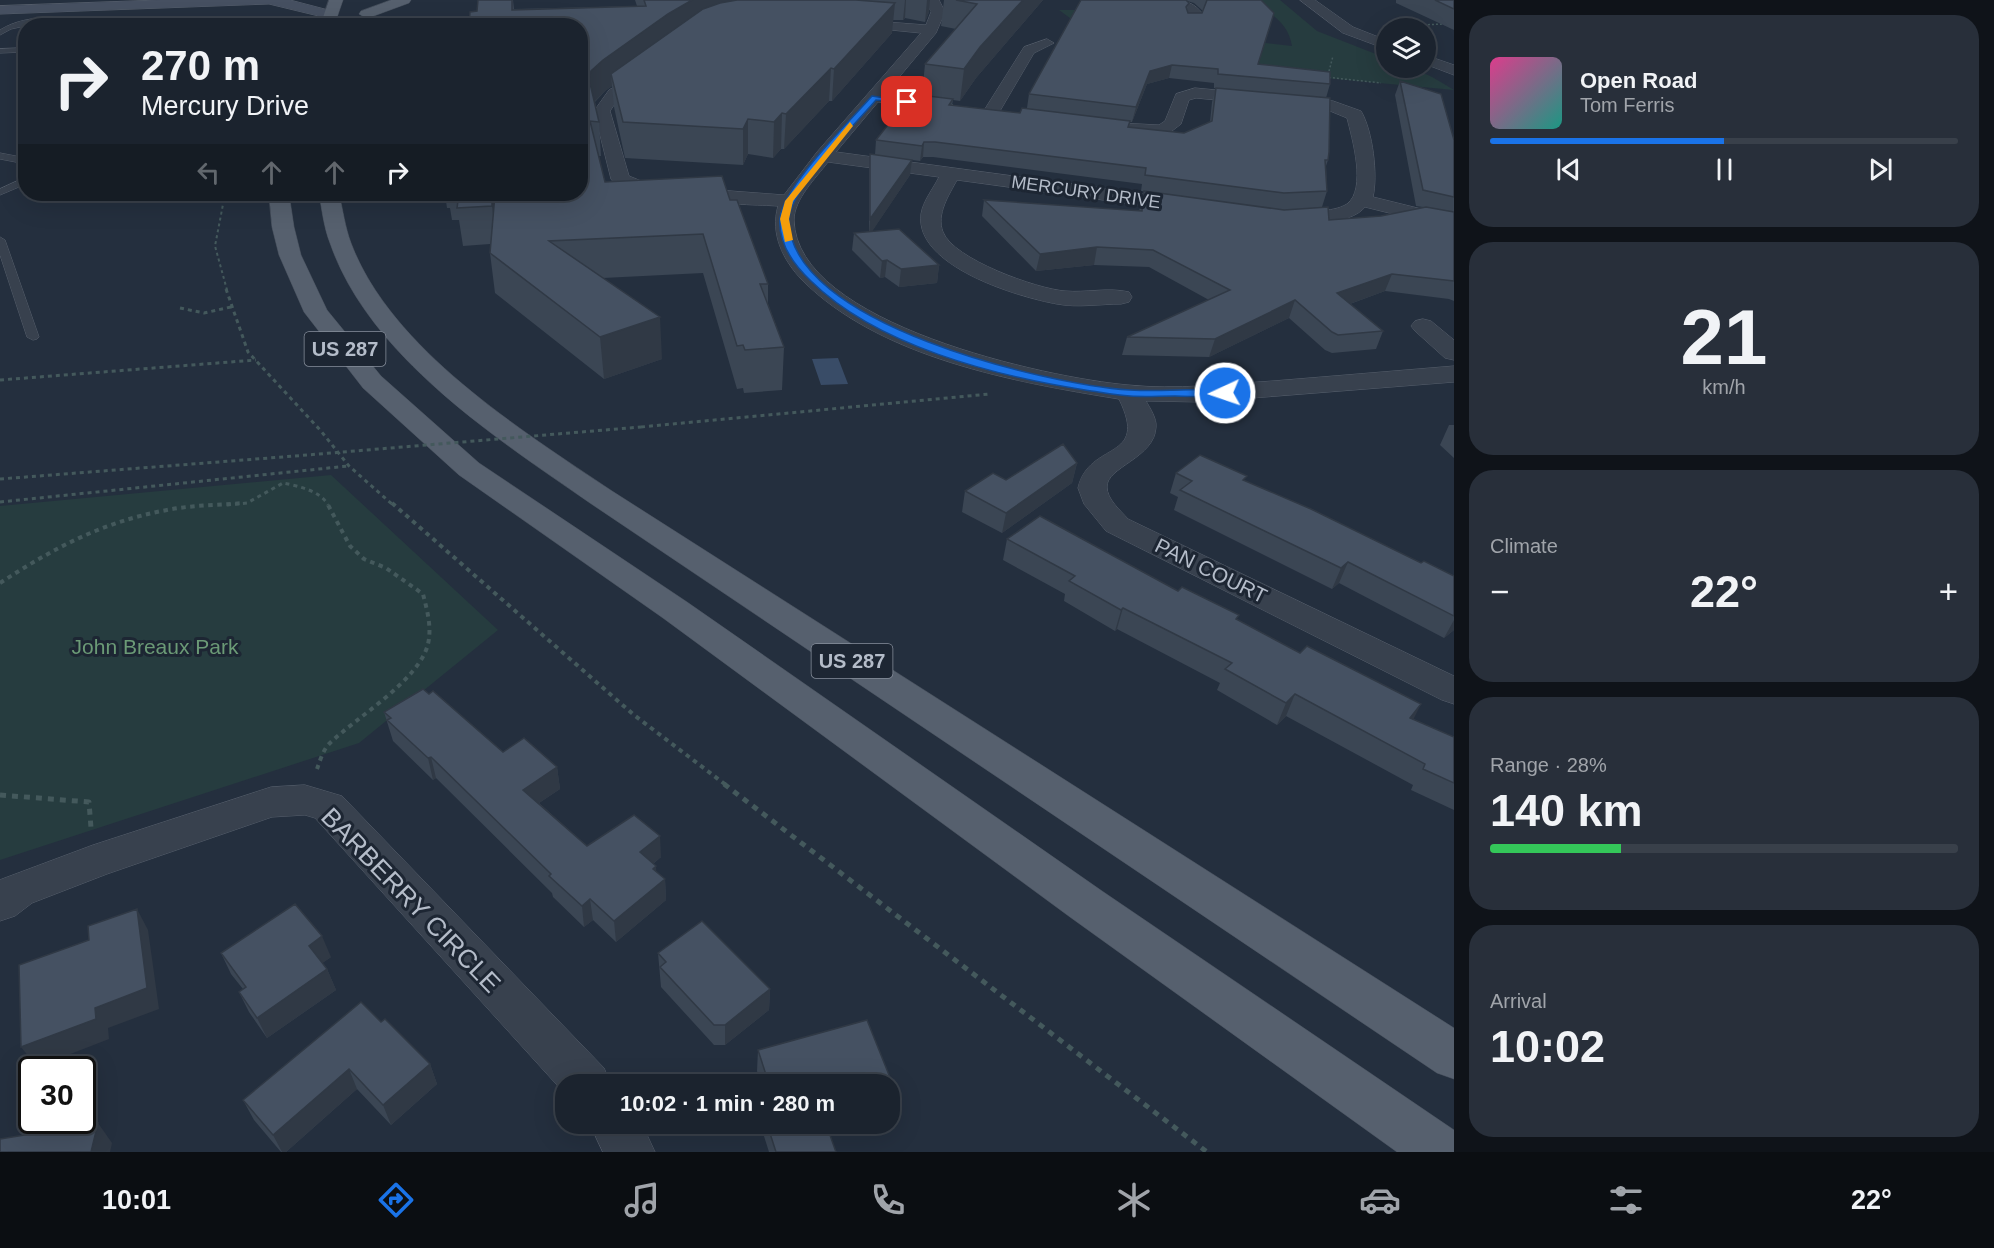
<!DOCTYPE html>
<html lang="en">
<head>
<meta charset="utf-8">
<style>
	body { margin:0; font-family:Arial,sans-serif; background:#282f3a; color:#f1f3f6; height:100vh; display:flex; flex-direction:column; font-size:22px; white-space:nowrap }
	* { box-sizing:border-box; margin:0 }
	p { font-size:20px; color:#a0a4aa }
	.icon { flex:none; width:33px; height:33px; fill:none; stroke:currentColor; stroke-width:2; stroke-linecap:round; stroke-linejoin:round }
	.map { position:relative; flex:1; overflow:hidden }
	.panel { display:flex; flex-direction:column; gap:15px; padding:15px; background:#0f1319; width:540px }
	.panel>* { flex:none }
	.banner { position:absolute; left:18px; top:18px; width:570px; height:183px; border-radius:24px; box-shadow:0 6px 24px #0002,0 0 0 2px #39404a; background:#1b232e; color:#f1f3f6; overflow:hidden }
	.fabs { position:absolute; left:1376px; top:18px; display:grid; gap:12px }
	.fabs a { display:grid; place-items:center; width:60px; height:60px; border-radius:50%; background:#1b232e; box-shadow:0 6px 24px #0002,0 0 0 2px #39404a; font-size:30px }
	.speed { position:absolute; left:18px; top:1056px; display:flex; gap:12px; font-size:30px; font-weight:700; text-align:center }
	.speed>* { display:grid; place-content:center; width:78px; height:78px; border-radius:50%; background:#1b232e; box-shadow:0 6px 24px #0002,0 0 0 2px #39404a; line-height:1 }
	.speed .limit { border:3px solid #111; border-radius:9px; background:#fff; color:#111 }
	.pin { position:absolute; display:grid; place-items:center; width:51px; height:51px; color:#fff; margin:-26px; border-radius:12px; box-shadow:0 3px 9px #0006 }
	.me { position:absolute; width:66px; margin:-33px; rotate:267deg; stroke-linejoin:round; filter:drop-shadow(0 0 4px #0008) }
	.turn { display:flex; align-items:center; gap:21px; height:126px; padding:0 24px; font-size:27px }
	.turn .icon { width:78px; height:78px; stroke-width:2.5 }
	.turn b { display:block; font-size:42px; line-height:51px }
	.lanes { display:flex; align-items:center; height:57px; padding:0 24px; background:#0003; justify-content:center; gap:30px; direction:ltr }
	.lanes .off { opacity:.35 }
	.big { font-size:45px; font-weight:800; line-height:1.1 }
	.panel .widget { flex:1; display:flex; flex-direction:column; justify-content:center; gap:9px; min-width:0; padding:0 21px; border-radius:24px; background:#282f3a }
	.panel .dial { align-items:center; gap:0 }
	.dial b { font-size:78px; line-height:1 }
	.song { display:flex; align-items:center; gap:18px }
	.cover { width:72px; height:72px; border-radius:9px; background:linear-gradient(135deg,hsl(330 70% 55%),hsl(170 70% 35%)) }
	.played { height:6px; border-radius:3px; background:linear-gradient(90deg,#1a73e8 50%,#39404a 50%) }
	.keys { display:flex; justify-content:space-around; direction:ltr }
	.heat { display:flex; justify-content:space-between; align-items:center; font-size:33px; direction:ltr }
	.charge { height:9px; border-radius:4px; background:linear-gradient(90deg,#34c759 28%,#39404a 0) }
	.trip { position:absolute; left:555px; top:1074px; width:345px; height:60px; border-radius:24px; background:#1b232e; box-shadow:0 6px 24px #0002,0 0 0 2px #39404a; font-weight:800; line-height:60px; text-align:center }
	.tabs { display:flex; height:96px; justify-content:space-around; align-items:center; background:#0b0e12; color:#a0a4aa }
	.tabs .icon { width:42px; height:42px }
	.tabs .active { color:#1a73e8 }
	.tabs b { font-size:27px; color:#f1f3f6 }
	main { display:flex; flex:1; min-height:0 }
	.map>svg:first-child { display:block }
	.green { fill:#263c3f }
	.water { fill:#394c67 }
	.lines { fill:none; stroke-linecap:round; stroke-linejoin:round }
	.lane-casing { stroke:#565f6c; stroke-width:1 }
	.street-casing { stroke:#565f6c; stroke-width:1 }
	.secondary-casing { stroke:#565f6c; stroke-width:1 }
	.primary-casing { stroke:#414a57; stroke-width:1 }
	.path-far4 { stroke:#44595c; stroke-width:1.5; stroke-dasharray:2 2; stroke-linecap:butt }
	.path-far3 { stroke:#44595c; stroke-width:2; stroke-dasharray:3 3; stroke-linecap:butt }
	.path-far2 { stroke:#44595c; stroke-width:3; stroke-dasharray:4 4; stroke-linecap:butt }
	.path-far1 { stroke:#44595c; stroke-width:4; stroke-dasharray:4.5 4.5; stroke-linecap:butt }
	.path { stroke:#44595c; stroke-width:5; stroke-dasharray:6 6; stroke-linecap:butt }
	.lane { fill:#38414e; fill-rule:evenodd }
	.street { fill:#38414e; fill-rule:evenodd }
	.secondary { fill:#465061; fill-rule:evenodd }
	.primary { fill:#56606e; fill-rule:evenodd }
	.path-bridge { stroke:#44595c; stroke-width:3; stroke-dasharray:4 4; stroke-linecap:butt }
	.wall { fill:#3b4654; fill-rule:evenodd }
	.shaded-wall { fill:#303945 }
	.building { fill:#455162; stroke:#303945; stroke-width:1.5 }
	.route { fill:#1a73e8; stroke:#114b97; stroke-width:1.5 }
	.slow { fill:#f59e0b }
	.labels { text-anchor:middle; stroke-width:6; stroke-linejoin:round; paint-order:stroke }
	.far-street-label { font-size:18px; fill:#b4bcc9; stroke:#1d2633 }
	.shield { fill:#1d2633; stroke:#878f9c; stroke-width:1.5 }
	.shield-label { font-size:20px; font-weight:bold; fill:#b4bcc9 }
	.street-label { font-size:21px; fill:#b4bcc9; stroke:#1d2633 }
	.park-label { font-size:21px; fill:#6b9a76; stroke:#1d2633 }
	.near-street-label { font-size:26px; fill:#b4bcc9; stroke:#1d2633 }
</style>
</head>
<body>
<main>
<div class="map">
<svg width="1454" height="1152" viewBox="0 0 1454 1152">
	<rect width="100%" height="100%" fill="#242f3e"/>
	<path class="green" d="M1248,0h32l37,31 69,27v10c32,0 41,5 68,22l-139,-13 -215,-37 -41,-30h25l98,24 110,12c-4,-25 -23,-34 -44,-46z
		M331,475l167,155 -139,113 -359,117v-354z"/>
	<path class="water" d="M838,358l10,26 -27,1 -9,-26z"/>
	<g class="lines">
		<defs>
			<path id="lane" d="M102,18l2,3 -70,3 -23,5 -11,6v-5c28,-18 70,-12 102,-12z
				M26,48v4l-26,1v-4z
				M0,153l26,5v6l-26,-5z
				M26,177v7l-26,11v-6z
				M0,237l5,3 34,97 -2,2 -4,1 -6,-3 -27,-82z"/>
			<path id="street" d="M925,0h14l6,12 -9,21 -51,61 63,8 8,5 -8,5 -70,-10 -42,50 347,47 7,2 3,4 -3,4 -7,2 -226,-31c-8,15 -21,34 -14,52 10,27 94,57 122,59 21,2 43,-4 64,1l3,5 -3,5 -8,2c-21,0 -43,4 -64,0 -39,-7 -143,-38 -136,-90 2,-13 12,-25 18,-37l-111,-15c-12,16 -34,37 -34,58 2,104 254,158 334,165 48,5 97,-1 145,-4 61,-5 121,-10 181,-15v16l-252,20 -56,-1c4,7 11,18 10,26 -1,31 -50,40 -49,60 0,12 13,23 21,32l326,157v28l-12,-4 -336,-169 -22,-27 -6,-16c11,-48 72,-26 41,-89 -105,-17 -239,-41 -317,-119 -19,-20 -32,-46 -24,-74 -32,-2 -151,-3 -167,-27l-17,-68 15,-21 39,-24 5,2 3,3 -3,3 -33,22 -10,15 19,65 22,9 133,10 33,-43 104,-119 -70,-7 -5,-1 -2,-3 2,-3 80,6 5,-13z
				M1172,0c14,0 22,3 31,14l-6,10h-10l-2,-3 4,-6z
				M1300,0h15l38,27 33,13v9l-43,-16z
				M1047,39l7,4 -20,10 -37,63h-12l-2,-4 41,-65z
				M1425,55l29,10v10l-29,-11z
				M1195,88l138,13 28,10c12,20 17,65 12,86l81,20v12l-89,-22c-14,18 -66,20 -87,15l-3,-4 3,-4c14,-4 28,-1 42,-3 9,-1 19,-2 27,-7 20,-15 5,-66 0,-86l-17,-7 -134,-13 -7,2 -8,24 -13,10 -49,-1 -6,-1 -3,-4 3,-4 6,-1 40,2 6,-4 11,-27z
				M1423,319l8,2 23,19v20l-9,-2 -30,-27 -4,-5 4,-5z
				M305,785l37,11 262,272 7,16h-45v11l-251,-277 -10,-3 -33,2 -165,57 -75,29 -17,13 -15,5v-41l2,-1 91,-34 178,-58z
				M590,1124h52l13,28h-52z"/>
			<path id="secondary" d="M160,0h130l46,12 2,3 -7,4 -62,-15 -269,10v-8z"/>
			<path id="primary" d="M329,0h14l-9,26h-14z
				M391,0h20l-2,3 -38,14 -5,1 -7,-4 2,-3z
				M269,194h20l5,33 7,28 26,55 54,66 98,87 208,139 415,289 352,239v22h-57l-327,-235 -407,-299 -204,-143 -96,-87 -59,-76 -25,-57 -7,-28z
				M319,194h20c4,16 6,33 12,49 40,106 170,187 261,248l842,537v51l-17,-6 -847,-570c-94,-65 -221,-147 -260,-260 -6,-15 -8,-33 -11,-49z"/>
		</defs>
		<use href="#lane" class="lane-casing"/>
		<use href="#street" class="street-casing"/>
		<use href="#secondary" class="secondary-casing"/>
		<use href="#primary" class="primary-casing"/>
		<path class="path-far4" d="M1396,26l49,-2
			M1328,75l5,-19
			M1325,77l56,6"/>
		<path class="path-far3" d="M225,194l-10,52 12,44"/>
		<path class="path-far2" d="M226,289l22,63 73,79 28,35 44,39
			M180,308l24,5 27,-6
			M0,380l256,-20
			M641,427l348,-33
			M0,479l295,-23
			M0,502l348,-36
			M227,505l20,-2 36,-20c15,3 38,8 45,22"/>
		<path class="path-far1" d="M392,503l242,212 92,70
			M0,583c54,-35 102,-61 167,-73 25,-5 52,-5 77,-7
			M317,769c3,-8 6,-19 12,-25 26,-26 90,-63 99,-100 4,-17 -1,-34 -5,-50l-37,-26 -22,-9 -14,-13 -23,-43"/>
		<path class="path" d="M724,784l483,368
			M0,795l89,7 2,26"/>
		<use href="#lane" class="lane"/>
		<use href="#street" class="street"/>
		<use href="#secondary" class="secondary"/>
		<use href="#primary" class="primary"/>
		<path class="path-bridge" d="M295,456l346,-29"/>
	</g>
	<path class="wall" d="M478,0h35l1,9 123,-3 -2,-6h295l-1,12 -4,10 -20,-4 -2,2h-10l-1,13 -60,68h-3l-45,48h-3l-8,9 -25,-4 -5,11 -118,-7 -11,-51 -2,-21 -7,5 -10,11 4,20 2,34h-2l6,26 125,18 38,84v20l16,43 -2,43 -38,3 -1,-5 -6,1 -34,-116 -100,5 59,81 -58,20 -109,-86 -5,-40v-9l-27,2 -4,-26h-7l-2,-12h-3l-2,-14h135v-168l-103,-15z
		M944,0h99l-67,78 -16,23 -7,-1 -1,5 68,8 7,-5 2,-14 52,-94h180l-3,64 72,20 -4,14 2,62 -2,6 1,25 -5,16 7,13 52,-4 42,-9 -7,-1 -21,-111 5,-14 54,59v161l-5,-2 -64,-8 -35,13 33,27 -7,18 -44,4 -7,-3 -36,-32 -80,39 -87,-2 5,-18 82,-37 -60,-33 -55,-2 -58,6 -54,-55 2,-16 155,11 5,-20h-3l1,-7 -209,-27h-10l-3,4 -8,-1 -2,15 -38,56 67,34 -2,18 -38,4 -14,-10 -5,1 -28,-28 2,-17 15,-1v-62l1,-16 5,1 1,-15 46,-45 3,-31 31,-35 -15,-3zM1187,1l7,2 9,8 -1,2h-14zM1169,78l45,5v5h2l-4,14 -2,20 -26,11 -55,-6 1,-5h2l15,-38z
		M1396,0h58v30l-58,-27z
		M1449,425h5v33l-14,-13z
		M1077,463l-5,20 -70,50 -40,-21 3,-21z
		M1176,473l70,8 175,82 33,13v54l-10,8 -105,-55 -7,6 -158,-79 4,-13 -8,-4z
		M1007,539l171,52 60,29 175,99 41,18v73l-43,-20 2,-5 -127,-69 -9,9 -60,-35 3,-7 -103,-54 -2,2 -51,-30 1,-7 -62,-34z
		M384,712l119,40 54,15 3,22 -21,14 48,43 74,11 -8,7 3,2v6l9,7 1,21 -50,42 -23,-22 -9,7 -31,-30 -1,-4 -116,-115 -3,2 -40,-39z
		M221,953l110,4 -9,6 5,6 9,21 -69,48 -18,-26 -10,-20 4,-3 -12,-15z
		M658,953l112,36 -1,21 -44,35h-11l-53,-58z
		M381,1022l49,42 7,20 -46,41 -34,-36 -71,63h-5l-27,-32 -11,-20z
		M758,1050l132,34h-129l-4,-13z
		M763,1124h63l10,28h-67l-6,-19z"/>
	<path class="shaded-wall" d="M692,0h50l-131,74 1,12 -7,5 -12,12 -4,-24 2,-8 12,-11 65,-46z
		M905,0h1l-1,18 -2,2z
		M927,0h3l-1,12 -4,10z
		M1023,0h20l-67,78 -16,23 4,-32 16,-22z
		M895,3l-3,30 -60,68 2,-32z
		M1172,65l-3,13 -22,6 -15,38 4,-15 14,-36z
		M831,68l-2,33 -45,48 2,-35z
		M782,113l-1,36 -8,9 1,-36z
		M748,119v35l-5,11v-36z
		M924,142l-1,15 -3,4 2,-15z
		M912,160l-2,15 -41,61 1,-17z
		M492,194h4l1,50 -5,-38z
		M1097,247l-3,18 -58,6 4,-17z
		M887,260l-2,17 -5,1 2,-17z
		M939,265l-2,18 -38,4 2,-18z
		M1392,274l-7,17 -55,20 7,-18z
		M1295,300l-6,18 -80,39 6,-18z
		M660,317l2,42 -58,20 -4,-42z
		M1077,463l-5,20 -70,50 4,-20z
		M1348,562l-9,21 -7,6 9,-21z
		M1123,608l-6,21 -2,2 6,-21z
		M1454,620v10l-10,8z
		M1295,694l-9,22 -9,9 9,-22z
		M1421,704l-11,22v-8z
		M431,757l5,21 -3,2 -5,-22z
		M557,767l3,22 -33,22 -4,-21z
		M660,836l1,21 -19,16 -2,-21z
		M656,866l1,19 8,-6 1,21 -50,42 -2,-21 39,-52z
		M590,899l3,21 -9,7 -2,-21z
		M137,909l11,21 11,79 -51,19 1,11 -72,28 -16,-20 74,-39z
		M322,936l9,21 -14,10 -8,-21z
		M327,969l9,21 -69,48 -10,-20z
		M770,989l-1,21 -44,35v-20z
		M430,1064l7,20 -46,41 -8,-20z
		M349,1069l8,20 -71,63h-4l-9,-17z
		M891,1080l-1,8v-4h-14z
		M98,1123l14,20 -2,9h-19z"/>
	<path class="building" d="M478,0h34v10l134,-4 -2,-6h48l-24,14 -65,46 -12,11 -2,8 10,43 -9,-1 15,61 117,-6 8,24h7l31,84h-8l24,63 -39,3 -2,-5 -6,1 -34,-112 -154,7 111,76 -60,20 -110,-84 5,-59h85v-168h-111l1,-14 7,-1z
		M737,0h119l39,3 -61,66 -3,-1 -45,46 -4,-1 -8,9 -26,-3 -5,10 -120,-7 -12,-48 92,-65 17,-6z
		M956,0h67l-43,47 -16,22 -39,-5 52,-60z
		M1081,0h105l3,3 -3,4 2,6h14l5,-13h54l13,13 -16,51 72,8v12l-112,-10v-5l-46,-4 -22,6 -14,36 -107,-13z
		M1435,0h19v9z
		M1400,81l41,13 13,46v57l-31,-7z
		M1216,88l114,10 -1,54 -1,8h-3l2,31 -43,2 -139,-18 1,-7 -211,-26h-11l-2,4 -46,-6 36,-46 41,5 -4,6 71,8 2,-5 108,13 -2,6 56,6 28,-12z
		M870,154l42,6 -42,59z
		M1144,191l140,19 44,-3 1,13 52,-4 45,-9 28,5v69l-62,-7 -55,19 46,38 -45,4 -6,-3 -37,-32 -80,39 -88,-2 103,-47 -77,-40 -56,-3 -57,7 -56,-54 158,11z
		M459,194h33v12l-35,2z
		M899,229l40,36 -38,4 -14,-9 -5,1 -28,-28z
		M1063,444l14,19 -71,50 -41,-22 28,-18 13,7z
		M1200,455l47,21 -4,4 68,29 110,54 3,-2 30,15v40l-106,-54 -7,6 -161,-78 12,-9 -16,-8z
		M1040,516l138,75 4,-4 57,28 -3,4 64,34 7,-7 114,58 -11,14 44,19v46l-31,-14 2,-5 -130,-70 -9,9 -61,-34 7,-6 -109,-55 -2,2 -52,-29 6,-5 -68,-37z
		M423,689l6,5 4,-3 70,61 21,-14 33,29 -34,23 64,56 47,-31 26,21 -20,16 16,14 -3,3 12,10 -51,42 -24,-22 -8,7 -33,-30 2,-2 -120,-117 -3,1 -41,-38 4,-2 -7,-6z
		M295,904l27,32 -13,10 18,23 -70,49 -18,-26 7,-5 -25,-34z
		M137,909l10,79 -52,20 1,11 -75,28 -2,-82 70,-25 -1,-14z
		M702,921l68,68 -45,36h-11l-54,-58 6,-5 -8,-9z
		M361,1002l20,20 4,-3 45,45 -47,41 -34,-36 -76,66 -30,-35z
		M867,1020l24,60 -15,4h-107l-11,-34z
		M98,1123l-7,29h-91v-13z
		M767,1124h59l10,28h-60z"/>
	<path class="route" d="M872,96l39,6 -4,2 -31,-4c-20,23 -87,91 -87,119 -2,105 260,166 341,171 31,2 64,-1 95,-1l6,4 -2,2c-17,4 -37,1 -54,1 -15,0 -31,1 -45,0 -15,-1 -30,-4 -45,-6 -90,-14 -208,-44 -274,-109 -17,-16 -33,-38 -31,-63 3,-31 69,-96 92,-122z"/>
	<path class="slow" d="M850,122l3,4 -60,75 -4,18 4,21 -8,2 -5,-23 5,-18z"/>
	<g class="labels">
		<g class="far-street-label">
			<text transform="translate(1086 192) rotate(8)" y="6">MERCURY DRIVE</text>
		</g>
		<g class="shield">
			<rect x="304.5" y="332" width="81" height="34" rx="4.5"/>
			<rect x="811.5" y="644" width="81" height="34" rx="4.5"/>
		</g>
		<g class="shield-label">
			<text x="345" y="356">US 287</text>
			<text x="852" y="668">US 287</text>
		</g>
		<g class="street-label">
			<text transform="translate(1211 571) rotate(26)" y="7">PAN COURT</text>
		</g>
		<g class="park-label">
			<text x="155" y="654">John Breaux Park</text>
		</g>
		<g class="near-street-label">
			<text transform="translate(411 900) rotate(46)" y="9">BARBERRY CIRCLE</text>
		</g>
	</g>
</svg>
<div class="fabs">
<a><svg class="icon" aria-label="layers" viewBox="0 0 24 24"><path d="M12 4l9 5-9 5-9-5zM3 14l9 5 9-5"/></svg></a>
</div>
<div class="speed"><div class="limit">30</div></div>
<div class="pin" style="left:907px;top:102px;background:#d93025"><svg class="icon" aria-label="arrive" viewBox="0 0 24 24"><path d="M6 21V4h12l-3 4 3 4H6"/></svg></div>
<svg class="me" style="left:1225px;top:393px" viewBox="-20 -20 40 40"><circle r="17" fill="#1a73e8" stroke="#fff" stroke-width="3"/><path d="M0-11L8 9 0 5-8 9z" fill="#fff"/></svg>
<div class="trip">10:02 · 1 min · 280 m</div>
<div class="banner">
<div class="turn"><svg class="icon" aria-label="right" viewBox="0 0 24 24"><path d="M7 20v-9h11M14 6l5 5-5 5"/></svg><div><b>270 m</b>Mercury Drive</div></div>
<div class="lanes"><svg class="icon off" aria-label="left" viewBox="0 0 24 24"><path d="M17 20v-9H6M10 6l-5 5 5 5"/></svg><svg class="icon off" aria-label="ahead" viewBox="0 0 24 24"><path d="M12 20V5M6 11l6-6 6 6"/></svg><svg class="icon off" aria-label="ahead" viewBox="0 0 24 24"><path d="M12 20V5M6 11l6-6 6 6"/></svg><svg class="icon" aria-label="right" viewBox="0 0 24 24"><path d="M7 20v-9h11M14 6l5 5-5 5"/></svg></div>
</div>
</div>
<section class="panel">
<div class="widget">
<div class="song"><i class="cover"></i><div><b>Open Road</b><p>Tom Ferris</p></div></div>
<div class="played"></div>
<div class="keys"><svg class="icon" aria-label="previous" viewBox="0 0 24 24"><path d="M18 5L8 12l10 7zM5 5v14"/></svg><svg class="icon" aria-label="pause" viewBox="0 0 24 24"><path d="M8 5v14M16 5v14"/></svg><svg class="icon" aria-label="next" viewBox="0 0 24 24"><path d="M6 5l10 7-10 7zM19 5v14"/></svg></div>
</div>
<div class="widget dial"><b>21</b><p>km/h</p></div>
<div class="widget"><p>Climate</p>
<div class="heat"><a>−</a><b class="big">22°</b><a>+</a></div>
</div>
<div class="widget"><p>Range · 28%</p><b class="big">140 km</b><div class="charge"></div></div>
<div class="widget"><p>Arrival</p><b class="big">10:02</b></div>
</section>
</main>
<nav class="tabs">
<b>10:01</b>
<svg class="icon active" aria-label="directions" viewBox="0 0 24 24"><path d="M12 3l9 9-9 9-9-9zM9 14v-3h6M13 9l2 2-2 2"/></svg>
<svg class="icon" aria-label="music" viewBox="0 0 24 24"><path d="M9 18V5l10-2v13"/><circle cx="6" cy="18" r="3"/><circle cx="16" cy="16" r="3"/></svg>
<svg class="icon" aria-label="phone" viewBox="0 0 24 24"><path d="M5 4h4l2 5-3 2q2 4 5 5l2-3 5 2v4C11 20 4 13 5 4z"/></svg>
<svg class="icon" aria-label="climate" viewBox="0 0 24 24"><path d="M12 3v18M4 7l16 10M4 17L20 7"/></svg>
<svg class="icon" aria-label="car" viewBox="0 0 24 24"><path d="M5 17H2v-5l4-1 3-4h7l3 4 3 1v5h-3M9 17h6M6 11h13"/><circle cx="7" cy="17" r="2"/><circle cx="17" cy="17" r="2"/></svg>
<svg class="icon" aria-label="filters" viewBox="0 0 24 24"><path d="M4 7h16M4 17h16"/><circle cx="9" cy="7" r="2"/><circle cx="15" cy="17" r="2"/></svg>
<b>22°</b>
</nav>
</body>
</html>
